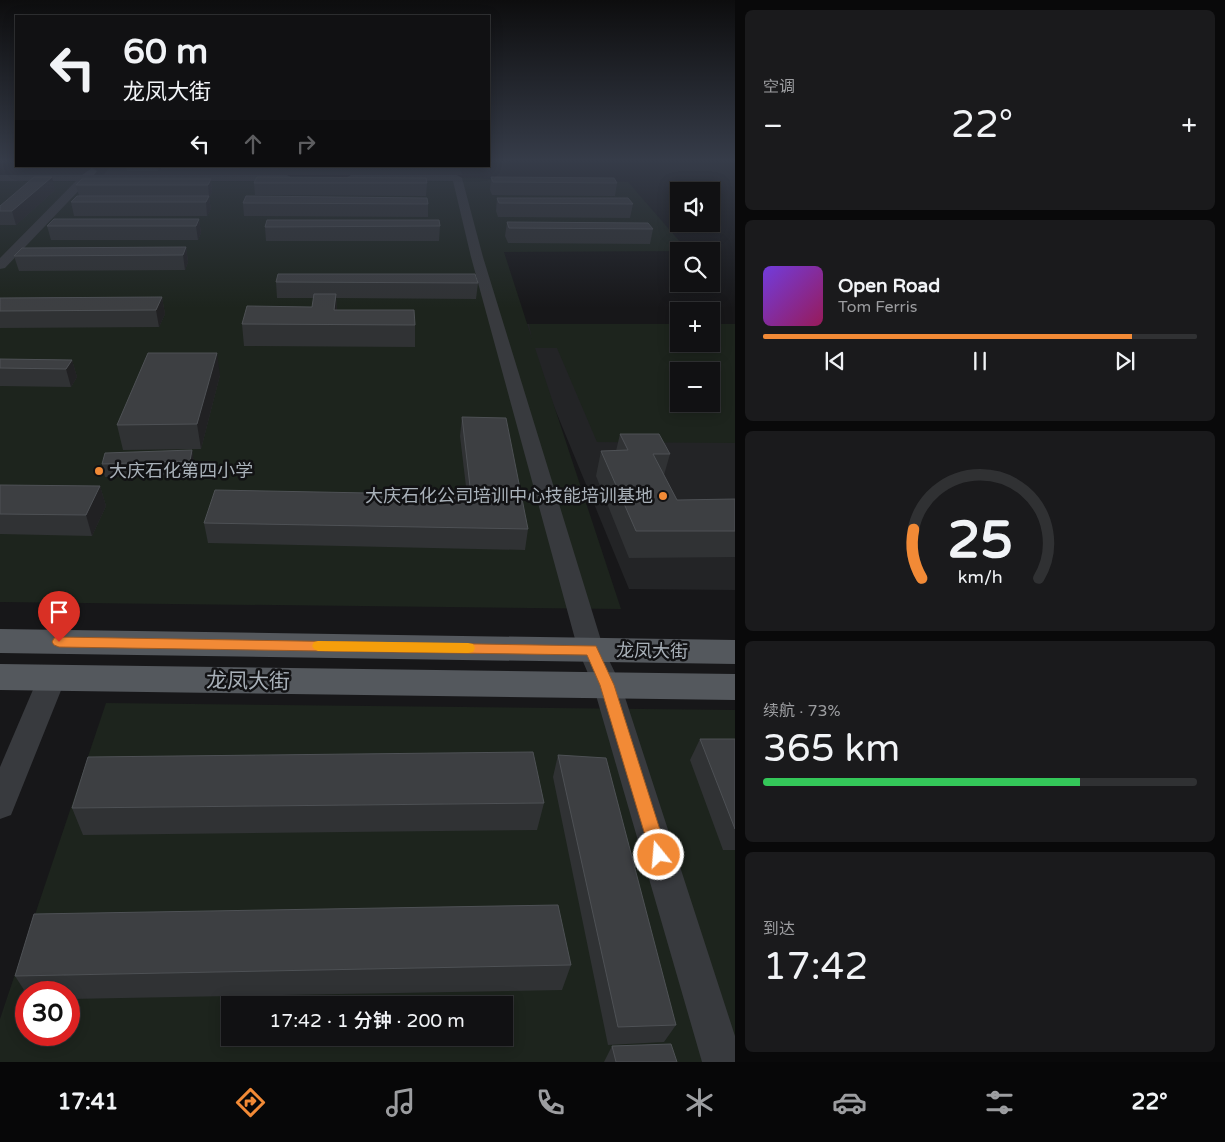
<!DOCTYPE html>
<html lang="zh">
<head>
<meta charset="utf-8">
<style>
	body { margin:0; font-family:"Varela Round","Noto Sans SC",sans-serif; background:#1a1a1c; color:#f1f3f6; height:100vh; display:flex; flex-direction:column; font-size:19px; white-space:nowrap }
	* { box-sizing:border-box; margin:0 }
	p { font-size:16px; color:#9c9da0 }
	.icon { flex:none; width:28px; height:28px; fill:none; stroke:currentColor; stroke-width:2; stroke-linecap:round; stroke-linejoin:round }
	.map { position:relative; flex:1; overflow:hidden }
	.details { display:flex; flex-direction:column; gap:10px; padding:10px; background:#09090a; width:490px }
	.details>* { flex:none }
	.guide { position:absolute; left:15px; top:15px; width:475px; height:152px; border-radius:0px; box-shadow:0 2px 12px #0003,0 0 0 1px #303133; background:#111113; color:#f1f3f6; overflow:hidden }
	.buttons { position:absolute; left:670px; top:182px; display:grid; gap:10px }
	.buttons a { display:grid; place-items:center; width:50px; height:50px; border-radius:0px; background:#111113; box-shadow:0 2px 12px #0003,0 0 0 1px #303133; font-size:25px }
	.speed { position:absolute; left:15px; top:981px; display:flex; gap:10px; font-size:25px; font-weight:700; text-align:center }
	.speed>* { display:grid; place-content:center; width:65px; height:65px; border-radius:50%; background:#111113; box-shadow:0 2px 12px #0003,0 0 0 1px #303133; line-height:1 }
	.speed .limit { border:8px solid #d22; background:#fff; color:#111 }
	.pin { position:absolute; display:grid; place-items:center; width:42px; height:42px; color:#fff; margin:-51px -21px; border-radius:50% 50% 50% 0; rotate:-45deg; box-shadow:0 0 5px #0007 }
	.pin .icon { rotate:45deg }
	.me { position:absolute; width:55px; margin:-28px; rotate:343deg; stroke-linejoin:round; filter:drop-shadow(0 0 4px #0008) }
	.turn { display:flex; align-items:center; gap:18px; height:105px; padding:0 25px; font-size:22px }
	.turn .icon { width:65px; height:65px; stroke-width:2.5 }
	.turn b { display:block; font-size:35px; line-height:42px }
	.lanes { display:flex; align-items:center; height:48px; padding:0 25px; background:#0003; justify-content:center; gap:25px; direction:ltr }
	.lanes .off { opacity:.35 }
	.big { font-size:38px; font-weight:600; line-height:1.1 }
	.details .card { flex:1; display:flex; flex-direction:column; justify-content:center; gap:8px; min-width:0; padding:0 18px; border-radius:8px; background:#1a1a1c }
	.details .dial { align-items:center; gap:0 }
	.dial svg { height:130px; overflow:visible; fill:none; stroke:#303133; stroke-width:7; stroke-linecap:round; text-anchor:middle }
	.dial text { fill:#f1f3f6; stroke:none }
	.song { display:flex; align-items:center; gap:15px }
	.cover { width:60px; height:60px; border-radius:8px; background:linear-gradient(135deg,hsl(260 70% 55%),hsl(330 70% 35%)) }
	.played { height:5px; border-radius:2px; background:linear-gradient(90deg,#f28a36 85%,#303133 85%) }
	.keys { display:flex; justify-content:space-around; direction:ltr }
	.heat { display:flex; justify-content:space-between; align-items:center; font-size:28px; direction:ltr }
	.charge { height:8px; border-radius:4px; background:linear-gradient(90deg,#34c759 73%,#303133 0) }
	.trip { position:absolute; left:221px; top:996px; width:292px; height:50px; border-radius:0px; background:#111113; box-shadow:0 2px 12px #0003,0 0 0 1px #303133; font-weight:600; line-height:50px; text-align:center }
	.tabs { display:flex; height:80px; justify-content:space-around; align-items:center; background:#070708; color:#9c9da0 }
	.tabs .icon { width:35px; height:35px }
	.tabs .active { color:#f28a36 }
	.tabs b { font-size:22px; color:#f1f3f6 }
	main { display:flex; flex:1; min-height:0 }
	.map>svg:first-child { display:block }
	.built { fill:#232426; fill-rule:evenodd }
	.green { fill:#1d241d; fill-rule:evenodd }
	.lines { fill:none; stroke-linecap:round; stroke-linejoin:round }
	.street { fill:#383a3e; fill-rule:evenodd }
	.primary { fill:#54585d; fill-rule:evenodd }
	.wall { fill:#303234 }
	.shaded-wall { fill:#212123 }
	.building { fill:#3d3f42; stroke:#4e5155 }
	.route { fill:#f28a36; stroke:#9d5a23 }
	.slow { fill:#f59e0b }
	.poi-dot { fill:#f28a36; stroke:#121214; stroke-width:2 }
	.labels { text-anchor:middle; stroke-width:5; stroke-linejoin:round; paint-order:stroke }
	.poi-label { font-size:18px; fill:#a9b1b9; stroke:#121214; text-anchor:start }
	.street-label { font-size:18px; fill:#a9b1b9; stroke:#121214 }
	.near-street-label { font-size:21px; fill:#a9b1b9; stroke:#121214 }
</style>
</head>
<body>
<main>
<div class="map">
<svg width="735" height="1062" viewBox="0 0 735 1062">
	<rect width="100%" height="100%" fill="#171719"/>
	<path class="built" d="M111,166h348l3,9h-359z
		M520,324h159v20h32v-20h24v266l-106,-1zM679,371h32v33h-32z"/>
	<path class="green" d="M279,166h160l1,4 -162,-1z
		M0,178h457l171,4 60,69 -184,1 28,87 -3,-15h150v20h32v-20h24v119l-138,-1 -40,-94h-22l86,261 -621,-7zM679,371h32v33h-32z
		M106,703l629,7v352h-735v-43zM26,992h43v43h-43zM230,1005h275v33h-275z"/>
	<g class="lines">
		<path class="street" d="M92,168l5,3 -3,4h193l5,3 -5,3h-199l-83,87 -5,1v-11l76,-77h-76v-6h82z
			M351,175h106l5,3 21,79 121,393 17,35 114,351v26h-33l-109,-377 -15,-35 -107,-393 -18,-76 -106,-1 -1,-2z
			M52,667l10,3 4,8 -55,137 -11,4v-52l38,-89 4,-8z"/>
		<path class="primary" d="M0,629l735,11v24l-735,-11z
			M0,664l735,10v26l-735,-10z"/>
	</g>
	<path class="wall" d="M126,166h115l-2,3h-78l-3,2h-31z
		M491,177l126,6 -2,13 -123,-1 -2,-5z
		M211,179l1,13 -3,6 2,11 -4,7h-133l-3,-14 8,-6 -3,-11z
		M254,183h173l-1,13 -171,-1z
		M55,190l-39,35h-16v-19z
		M497,198l136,6 -3,14 -132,-1 -2,-6z
		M243,203l185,1v13l-184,-1z
		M199,219l2,14 -3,7h-147l-4,-14z
		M507,222l146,7 -3,15 -142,-1 -3,-7z
		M440,226l-1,15h-173l-1,-14z
		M186,247l2,15 -3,8 -166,1 -5,-15z
		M276,282l202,1 -2,16 -140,-1 1,12 78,15v22l-171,-1 -2,-22 70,-17 2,-9h-37z
		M162,297l3,17 -6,13 -159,1v-30z
		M0,359l72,1 5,17 -6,10 -71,-1z
		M220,375l-19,74 -78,1 -6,-25z
		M462,417l66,112 -3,21 -317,-7 -4,-20 263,-28 -7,-59z
		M620,434l50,20 -6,21 13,25 58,-1v58l-106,1 -33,-82 5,-25h15z
		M192,450l2,14 -2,10 -87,3 -3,-13z
		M0,485l100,1 6,20 -14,30 -92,-2z
		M700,739h35v111h-12l-33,-90z
		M558,755l118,270 -12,17 -56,3 -55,-268z
		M544,803l-7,27 -454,5 -11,-27z
		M571,965l-9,25 -493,9v-7l-43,1 -11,-17z
		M612,1046l65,16h-73z"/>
	<path class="shaded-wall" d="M157,166h3l1,3 -3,2z
		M52,177l3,13 -39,35 -4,-14z
		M211,179l1,13 -3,6 2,11 -4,7 -1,-14 3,-6 -1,-11z
		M199,219l2,14 -3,7 -2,-14z
		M186,247l2,15 -3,8 -2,-15z
		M336,294l1,21 -3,-5z
		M162,297l3,17 -6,13 -3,-17z
		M217,353l3,22 -19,74 -4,-25z
		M72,360l5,17 -6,10 -5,-18z
		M192,450l2,14 -2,10 -2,-13z
		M100,486l6,20 -14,30 -6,-21z"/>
	<path class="building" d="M34,177h18l-40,34h-12v-5z
		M257,177l169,1 1,5h-173z
		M491,177l123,1 3,5 -124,-1z
		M82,179h129l-3,6h-132z
		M77,196h132l-3,6h-135z
		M246,196l181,2 1,6 -185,-1z
		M497,198h131l5,6 -134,-1z
		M54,219h145l-3,7h-149z
		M267,220h172l1,6 -175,1z
		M507,222l141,1 5,6 -144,-1z
		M186,247l-3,8 -169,1 8,-8z
		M278,274h197l3,9 -202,-1z
		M314,294h22l-2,16h80l1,15 -173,-1 5,-18 65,1z
		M162,297l-6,13 -156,1v-13z
		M148,353h69l-20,71 -80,1z
		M0,359l72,1 -6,9 -66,-1z
		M462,417l44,1 22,111 -324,-6 11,-33 256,5z
		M620,434h39l11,20h-17l24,46 58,-1v32h-99l-35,-80 27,-1z
		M192,450l-2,11 -88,3 3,-11z
		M0,485l100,1 -14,29 -86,-1z
		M700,739h35v90z
		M533,752l11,51 -472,5 16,-51z
		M558,755l48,3 70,267 -58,2z
		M558,905l13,60 -556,11 19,-62z
		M671,1044l6,18h-61l-4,-16z"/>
	<linearGradient id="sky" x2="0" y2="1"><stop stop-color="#0d0d0e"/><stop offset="0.52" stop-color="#363c49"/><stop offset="1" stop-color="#363c49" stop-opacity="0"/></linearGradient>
	<rect width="735" height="308" fill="url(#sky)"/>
	<path class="route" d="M59,637l537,9 18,39 54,170 -3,6 -6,2 -6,-2 -2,-6 -51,-170 -13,-30 -528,-8 -5,-2 -2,-3 2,-4z"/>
	<path class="slow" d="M318,641l150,2 5,1 2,4 -2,4 -5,1 -150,-2 -4,-2 -2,-3 2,-4z"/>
	<g class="poi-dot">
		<circle cx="99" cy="471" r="5"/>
		<circle cx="663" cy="496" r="5"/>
	</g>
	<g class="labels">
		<g class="poi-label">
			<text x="109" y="477">大庆石化第四小学</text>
			<text x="653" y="502" text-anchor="end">大庆石化公司培训中心技能培训基地</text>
		</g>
		<g class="street-label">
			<text transform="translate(652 651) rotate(1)" y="6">龙凤大街</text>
		</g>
		<g class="near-street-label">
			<text transform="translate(248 681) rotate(1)" y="7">龙凤大街</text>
		</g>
	</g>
</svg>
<div class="buttons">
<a><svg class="icon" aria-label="sound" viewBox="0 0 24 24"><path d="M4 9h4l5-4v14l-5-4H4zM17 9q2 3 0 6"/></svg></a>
<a><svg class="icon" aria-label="search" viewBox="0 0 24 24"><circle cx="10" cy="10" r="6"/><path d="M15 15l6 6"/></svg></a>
<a>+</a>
<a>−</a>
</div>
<div class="speed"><div class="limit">30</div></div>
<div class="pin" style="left:59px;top:642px;background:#d93025"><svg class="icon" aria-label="arrive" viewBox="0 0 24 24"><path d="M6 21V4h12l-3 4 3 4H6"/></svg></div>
<svg class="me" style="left:659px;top:855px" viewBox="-20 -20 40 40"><circle r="17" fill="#f28a36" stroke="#fff" stroke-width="3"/><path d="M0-11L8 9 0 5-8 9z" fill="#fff"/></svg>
<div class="trip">17:42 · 1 分钟 · 200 m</div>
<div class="guide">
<div class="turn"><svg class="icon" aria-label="left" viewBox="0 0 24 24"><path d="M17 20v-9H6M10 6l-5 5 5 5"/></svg><div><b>60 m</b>龙凤大街</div></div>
<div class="lanes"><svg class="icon" aria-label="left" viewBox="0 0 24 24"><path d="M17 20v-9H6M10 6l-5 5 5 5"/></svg><svg class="icon off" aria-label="ahead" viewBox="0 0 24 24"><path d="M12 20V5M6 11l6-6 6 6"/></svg><svg class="icon off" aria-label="right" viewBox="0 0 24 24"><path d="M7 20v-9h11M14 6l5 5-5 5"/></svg></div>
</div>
</div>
<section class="details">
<div class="card"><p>空调</p>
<div class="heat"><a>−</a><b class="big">22°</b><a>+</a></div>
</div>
<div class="card">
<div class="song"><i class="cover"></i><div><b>Open Road</b><p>Tom Ferris</p></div></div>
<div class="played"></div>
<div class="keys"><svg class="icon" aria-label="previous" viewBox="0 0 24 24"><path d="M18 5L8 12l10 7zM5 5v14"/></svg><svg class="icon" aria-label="pause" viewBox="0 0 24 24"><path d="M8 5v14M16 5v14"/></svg><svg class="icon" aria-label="next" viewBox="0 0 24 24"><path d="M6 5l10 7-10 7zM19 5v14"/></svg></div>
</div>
<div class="card dial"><svg viewBox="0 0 100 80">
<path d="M14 69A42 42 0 1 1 86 69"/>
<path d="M14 69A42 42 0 0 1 9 39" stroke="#f28a36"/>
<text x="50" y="56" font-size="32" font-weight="700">25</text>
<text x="50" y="72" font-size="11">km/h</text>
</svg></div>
<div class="card"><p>续航 · 73%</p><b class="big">365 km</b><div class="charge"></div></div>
<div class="card"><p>到达</p><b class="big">17:42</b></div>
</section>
</main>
<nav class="tabs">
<b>17:41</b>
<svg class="icon active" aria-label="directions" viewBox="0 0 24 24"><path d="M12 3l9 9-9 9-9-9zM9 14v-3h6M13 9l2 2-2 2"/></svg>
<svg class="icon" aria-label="music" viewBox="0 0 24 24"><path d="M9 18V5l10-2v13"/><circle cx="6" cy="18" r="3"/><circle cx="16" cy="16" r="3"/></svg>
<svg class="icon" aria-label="phone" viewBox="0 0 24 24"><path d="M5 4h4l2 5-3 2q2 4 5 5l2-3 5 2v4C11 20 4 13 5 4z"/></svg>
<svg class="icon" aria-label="climate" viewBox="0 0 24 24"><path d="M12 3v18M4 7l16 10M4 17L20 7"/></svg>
<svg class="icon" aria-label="car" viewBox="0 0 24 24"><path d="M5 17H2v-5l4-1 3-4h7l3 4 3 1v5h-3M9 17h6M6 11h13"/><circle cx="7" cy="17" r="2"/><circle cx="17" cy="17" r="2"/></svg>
<svg class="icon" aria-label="filters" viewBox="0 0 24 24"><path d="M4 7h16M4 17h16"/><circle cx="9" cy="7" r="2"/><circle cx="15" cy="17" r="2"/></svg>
<b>22°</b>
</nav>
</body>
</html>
